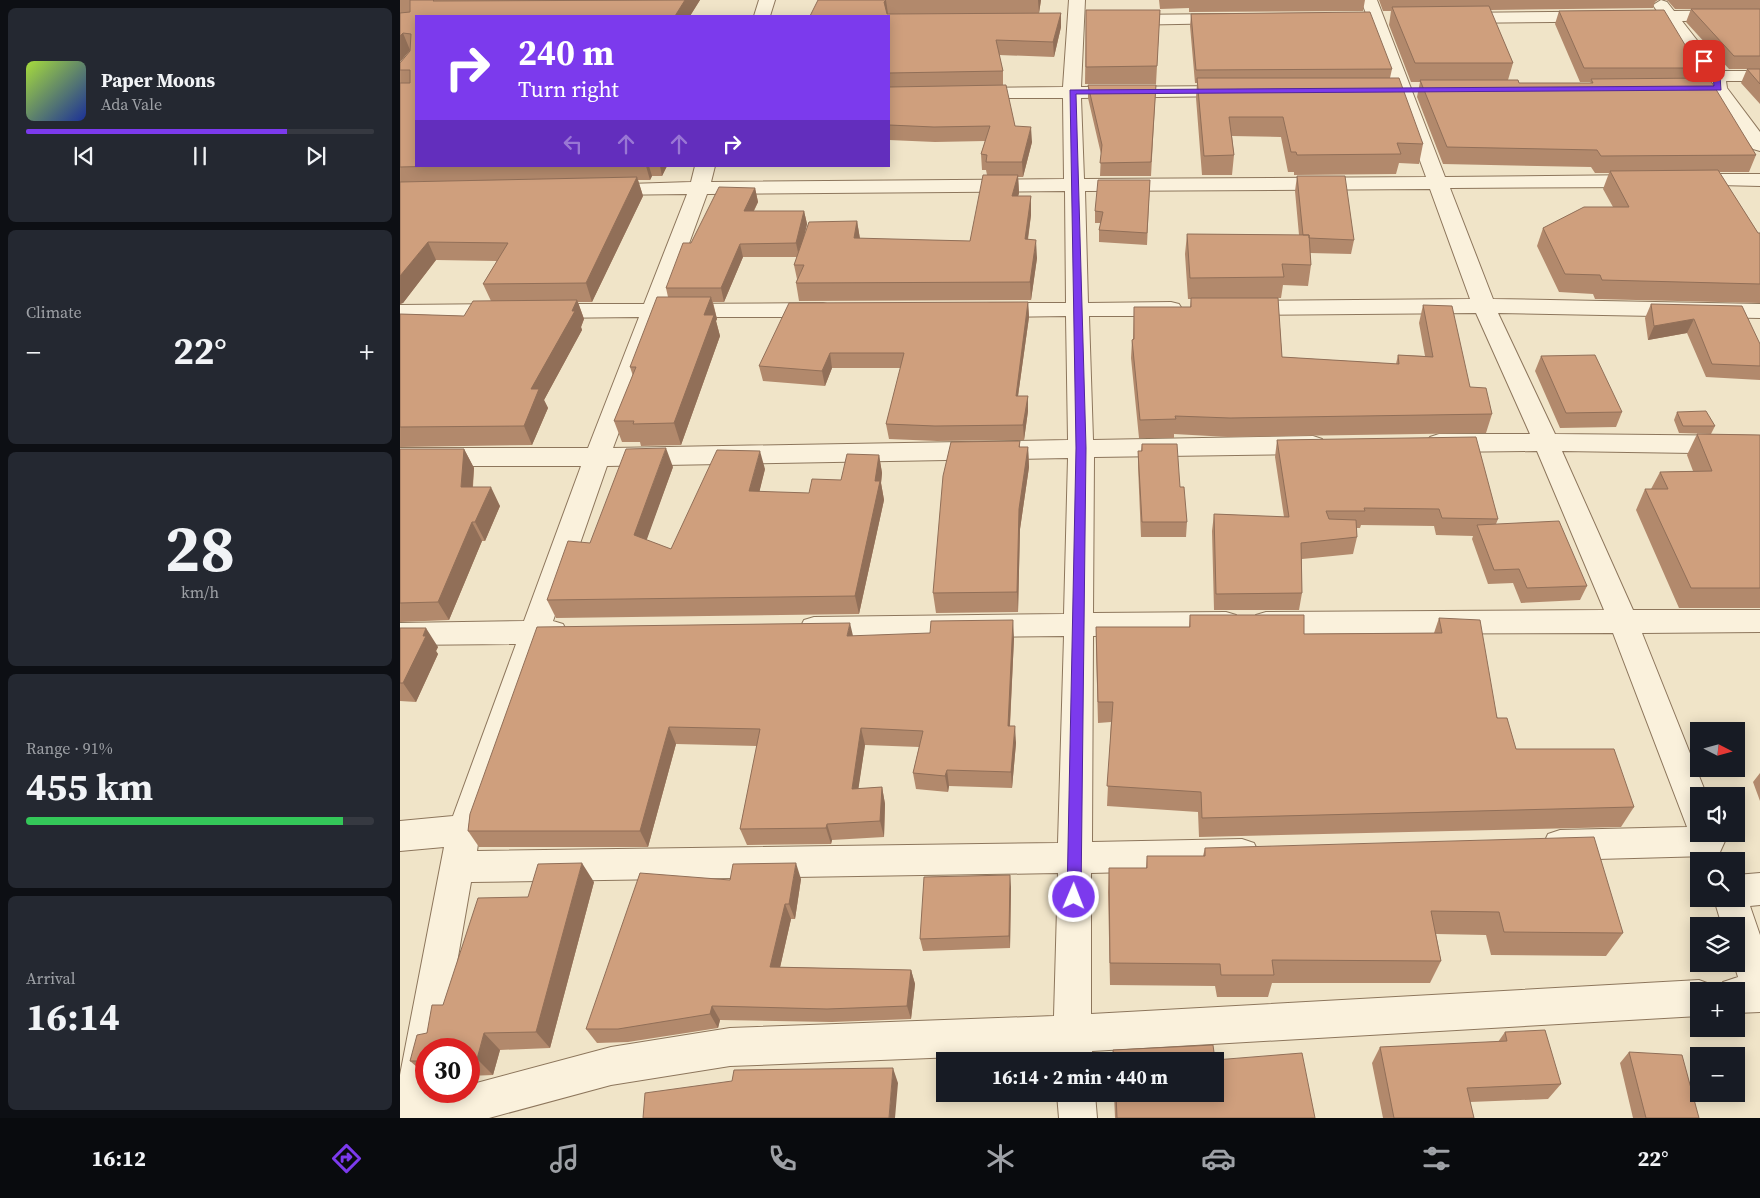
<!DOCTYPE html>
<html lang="en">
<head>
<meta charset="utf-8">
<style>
	body { margin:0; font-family:"Source Serif 4",serif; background:#242831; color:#f1f3f6; height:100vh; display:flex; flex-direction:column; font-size:19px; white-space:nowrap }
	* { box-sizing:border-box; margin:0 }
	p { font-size:16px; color:#9ea1a6 }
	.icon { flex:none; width:28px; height:28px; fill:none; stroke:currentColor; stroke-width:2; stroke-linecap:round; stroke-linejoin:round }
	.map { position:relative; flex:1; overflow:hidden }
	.sheet { display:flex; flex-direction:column; gap:8px; padding:8px; background:#0d0f14; width:400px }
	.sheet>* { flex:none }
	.top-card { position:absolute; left:15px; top:15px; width:475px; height:152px; border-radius:0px; box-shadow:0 2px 12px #0003; background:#7c3aed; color:#fff; overflow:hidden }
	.needle { width:32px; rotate:96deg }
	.fabs { position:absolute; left:1290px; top:722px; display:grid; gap:10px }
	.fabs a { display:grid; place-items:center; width:55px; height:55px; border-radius:0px; background:#171b24; box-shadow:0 2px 12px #0003; font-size:25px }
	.speed { position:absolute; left:15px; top:1038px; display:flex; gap:10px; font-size:25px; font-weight:700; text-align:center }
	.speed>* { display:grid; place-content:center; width:65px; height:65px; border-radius:50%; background:#171b24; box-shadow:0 2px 12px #0003; line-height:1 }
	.speed .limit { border:8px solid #d22; background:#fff; color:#111 }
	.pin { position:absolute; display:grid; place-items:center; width:42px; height:42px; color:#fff; margin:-21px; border-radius:10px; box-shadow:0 2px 8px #0006 }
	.me { position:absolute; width:55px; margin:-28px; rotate:1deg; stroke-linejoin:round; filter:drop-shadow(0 0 4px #0008) }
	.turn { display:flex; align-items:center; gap:18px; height:105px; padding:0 20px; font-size:22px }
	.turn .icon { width:65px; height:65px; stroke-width:2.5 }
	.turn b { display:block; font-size:35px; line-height:42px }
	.lanes { display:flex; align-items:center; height:48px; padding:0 20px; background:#0003; justify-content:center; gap:25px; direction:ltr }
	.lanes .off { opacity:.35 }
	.big { font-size:38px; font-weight:700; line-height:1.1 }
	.sheet .tile { flex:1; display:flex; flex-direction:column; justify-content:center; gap:8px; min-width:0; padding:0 18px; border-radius:8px; background:#242831 }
	.sheet .dial { align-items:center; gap:0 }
	.dial b { font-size:65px; line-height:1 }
	.song { display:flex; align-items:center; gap:15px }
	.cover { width:60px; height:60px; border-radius:8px; background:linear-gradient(135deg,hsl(80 70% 55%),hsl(230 70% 35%)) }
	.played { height:5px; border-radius:2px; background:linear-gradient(90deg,#7c3aed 75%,#363941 75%) }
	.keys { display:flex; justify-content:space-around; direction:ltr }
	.heat { display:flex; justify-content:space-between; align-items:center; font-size:28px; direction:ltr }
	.charge { height:8px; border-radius:4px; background:linear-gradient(90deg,#34c759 91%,#363941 0) }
	.trip { position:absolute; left:536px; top:1052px; width:288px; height:50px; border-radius:0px; background:#171b24; box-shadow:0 2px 12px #0003; font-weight:700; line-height:50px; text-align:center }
	.menu { display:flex; height:80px; justify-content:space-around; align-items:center; background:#090b0e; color:#9ea1a6 }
	.menu .icon { width:35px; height:35px }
	.menu .on { color:#7c3aed }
	.menu b { font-size:22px; color:#f1f3f6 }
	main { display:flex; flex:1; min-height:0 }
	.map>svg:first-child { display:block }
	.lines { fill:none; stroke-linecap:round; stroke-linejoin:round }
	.minor-casing { stroke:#8d765c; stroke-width:2 }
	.minor { fill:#faf1dc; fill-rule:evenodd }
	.wall { fill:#b2896c }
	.shaded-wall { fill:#916f58 }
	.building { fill:#cf9f7d; stroke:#916f58 }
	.route { fill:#7c3aed; stroke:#51269a }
</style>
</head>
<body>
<main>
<section class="sheet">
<div class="tile">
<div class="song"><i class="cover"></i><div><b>Paper Moons</b><p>Ada Vale</p></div></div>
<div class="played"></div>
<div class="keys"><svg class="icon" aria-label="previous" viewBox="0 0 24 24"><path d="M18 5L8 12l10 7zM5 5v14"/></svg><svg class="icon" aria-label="pause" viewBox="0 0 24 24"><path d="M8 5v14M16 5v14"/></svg><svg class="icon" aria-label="next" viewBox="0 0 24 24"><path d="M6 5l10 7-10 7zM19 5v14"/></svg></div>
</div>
<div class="tile"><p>Climate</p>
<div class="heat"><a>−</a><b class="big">22°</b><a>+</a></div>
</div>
<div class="tile dial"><b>28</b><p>km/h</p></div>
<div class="tile"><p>Range · 91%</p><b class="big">455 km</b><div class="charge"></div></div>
<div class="tile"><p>Arrival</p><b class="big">16:14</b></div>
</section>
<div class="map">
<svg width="1360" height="1118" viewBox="0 0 1360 1118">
	<rect width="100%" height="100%" fill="#f0e4c8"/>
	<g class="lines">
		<defs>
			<path id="minor" d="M359,0h16l-5,16h-16z
				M669,0h16l-4,87 153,-1 6,1 3,4 -3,4 -6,1 -153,2 3,81 342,-2 -65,-177h16l68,177 198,-2 7,2 3,4 -3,4 -7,2 -193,1 43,111 267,5v14l-262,-5 57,121 205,2v18l-198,-3 71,159h127v22l-118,1 65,163h-8v38h22l4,7 -5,11 -12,4 -148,4 -12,-4 -5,-11 5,-11 12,-4 127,-3 -74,-194 -347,1 -10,-3 -4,-8 4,-8 10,-3 338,-2 -67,-159 -98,1 -9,-3 -4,-6 4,-6 9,-3h91l-54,-121 -235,2 -8,-2 -3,-5 3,-5 8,-2 229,-2 -40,-110 -345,2 3,112 83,-1 8,2 3,5 -3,5 -8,2h-82l4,124 220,-4 9,3 4,6 -4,6 -9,3 -219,3 -1,156 133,-1 10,3 4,8 -4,8 -10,3 -133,2 -1,206 150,-3 12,4 5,11 -5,11 -12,4 -151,4v141l608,-34 13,5 2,6h-15v25l-607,35 1,10h-38v-8l-325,13 -119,19 -122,33h-89v-43l44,-228 -44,4v-30l53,-5 63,-172 -116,1v-22l124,-2 57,-155h-181v-18h188l51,-131 -95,1 -8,-2 -3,-5 3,-5 8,-2h100l43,-110 -83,1 -7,-2 -3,-4 3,-4 94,-3 4,-16h20l-4,16 353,-3 -1,-81h-93l-6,-1 -3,-4 3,-4 6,-1 93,-1zM665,191l1,112h-75l-8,2 -3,5 3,5 8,2 75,-1 2,124 -455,8 49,-131h161l8,-2 3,-5 -3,-5 -8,-2 -156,1 40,-110zM668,458l-4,156 -250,3 -10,3 -4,8 4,8 10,3 250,-3 -6,207 -581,8 3,-21 65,-187 18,-3 4,-8 -4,-8 -10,-3 54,-155zM658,873l-4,143 -324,12 -119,19 -142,38v6h-24l-10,3v-3h-9v-42h16l29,-167z
				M1261,0l6,2 7,9 86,-1v10l-78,1 39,50h39v10h-34l1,7 33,44v19l-7,-2 -44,-61 -2,-12 -42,-55 -210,2 -6,-1 -2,-4 2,-4 6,-1 202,-2 -4,-6z
				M827,14l6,1 2,4 -2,4 -110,2 -6,-1 -2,-4 2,-4 6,-1z
				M1286,174h74v12l-81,-2 -3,-4 3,-4z
				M103,304l8,2 3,5 -3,5 -8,2 -103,1v-14z
				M1360,873v32l-10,1 10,29v77l-24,1v-22h-17l4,-9 15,-5 -4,-13h2v-38h-14l-8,-27h22v-24z
				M657,1094h38l2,24h-38z"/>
		</defs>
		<use href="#minor" class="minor-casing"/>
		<use href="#minor" class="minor"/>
	</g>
	<path class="wall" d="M0,0h300l-10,16h-274v150h251l-5,10h-10l-2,4h-12l5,16 -51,106h-14l6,17 -3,8 1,3 -38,70 4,8 -16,37 -132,2v-133l64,2 27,-15 -8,-17 14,-23 -61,-1 -33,43 -3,1v-241l10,-13 -10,12z
		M418,0h223l-2,13h22v14l-7,30 -55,-2 4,16v14l12,41 17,16 -9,35h-5l1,16 -1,3h13v19l-3,25 9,18 -6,42 -232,1 -3,-18 1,-4 -3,-14 3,-8h-54l-19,45h-11l4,17 -1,2 4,15 -39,109 -40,1 -1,-4h-18l-8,-21 19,-45 -3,-9 38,-70 -2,-9 25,-45 64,-55 3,14 -4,9h50l3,13 -3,13 53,-16 3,18 110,2 17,-66 -1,-5h-4l-1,-16 4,-13 -50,1 -46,-2v-124z
		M759,0h206l-2,11 -174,1v-4l-29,1z
		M979,0h279l-3,2 -2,6 -163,2 23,53 -5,17 11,3h71l1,-1h-11l-25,-58 4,-13 140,57 -4,10 61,77 -7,17h-30l39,61h2v70l-165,-4 -2,-5 -34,-2 -22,-46 6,-18 70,-21 -10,-18 6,-16h-14l-4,-6 -148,-3 -26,-67 3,-15h-9l-22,-57 2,-14h-8z
		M1266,0h94v104l-19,-21 6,-14h-18l-43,-47 5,-13h-16l-7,-8z
		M686,10h74l-4,74h-71z
		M791,14l201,55 -2,9 33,66 -4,20 -20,-1 -3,11 -102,1v-3h-6l-7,-35 -49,-1 2,19 -2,20h-30l-6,-77 1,-15h-2l-5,-57z
		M688,85h68l-5,91h-51l1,-22 -13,-56z
		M897,176l57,64 -3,14 -41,-1 1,12 -3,21 -25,-1 -2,13h-3l4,59 114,7 2,-9 27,1 -6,-33 4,-18 47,82 22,27 -6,19 -258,4 -54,-3v4h-35l-8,-80 1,-18 1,-1 1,-32h56l1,-8h-3l-3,-45 2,-20 112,1 -4,-44z
		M750,180l-3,65 -48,-3v-12l2,-7h-6v-12z
		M628,302l1,15 -11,79h10v15l-4,29 -87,1 -48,-2 -3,-15 15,-56h-69l-7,18 -62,-5 -4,-15z
		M1251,304l109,40v36l-54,-3 -19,-44 -39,7 -3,-22z
		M1141,356l81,56 -6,15 -56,1 -25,-57z
		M1277,412l38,14 -4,8 -32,-1 -5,-13z
		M1297,434l63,1v173h-81l-43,-98 9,-21h6l9,-17 33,-1 -6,-16z
		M877,440l221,79 -2,5 91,62 -7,14 -59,3 -8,-20 -25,1 -16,-45 1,-3 -37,-1 -2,-9 -73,-1 -1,3h-3v9l-4,17 -51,5v34l-3,17h-85l-2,-79 2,-17 70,3 -9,-60z
		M620,441v6h8l1,20 -9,62 -2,83 -82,1 -3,-20z
		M742,444l38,43 7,35 -1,15h-45l-3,-71v-15h3z
		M0,449h64l10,19 -1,19 27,19 -15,35h-3l-33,79 -49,2z
		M479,455l3,18 -1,10 3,17 -25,114 -303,4 -9,-18 43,-57 83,-76 -27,73 25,9 94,-80 -6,23 50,1 32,-13z
		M790,615l114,19 130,-1 5,-15 77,131 118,58 -13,20 -422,10 -1,-25 -91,-6 4,-84 -13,1 -2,-75v-21h93z
		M0,628l38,19 -2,4 2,3 -22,48 -16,-1z
		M453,636l161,2 -4,88 6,17 -4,45 -63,-2 -1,6 -32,-3 -3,-16 6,-26 -54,-2 -7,44 24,-2 3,17 -1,33 -52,3 -1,4 -84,1 -7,-16 17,-83 -81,-2 -28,103h-169l-11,-16 2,-17z
		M1360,773v28l-7,-19z
		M805,848l418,85 -17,23 -115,-1 -5,-20 -50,-1 5,27 -11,22h-158l-4,14h-51l-2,-11 -105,-1 -2,-93 1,-24h37l1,-12h56z
		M401,879l-6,40h-4l-11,48 131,3 4,14 -4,35 -79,3 -112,-2 -2,8 -90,14 -31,1 -11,-14 144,-149z
		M194,882l-44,166 -50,2 -7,25 -24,1v-27h-43v26l-16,-14 33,-56 85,-108z
		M611,887l-1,61 -87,3 -3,-12z
		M1105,1032l56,52 -13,15 -78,3 4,16h-91l-11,-55 8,-16 118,-5z
		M713,1050l102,10 100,58h-200l-1,-24h101v-33h-103z
		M1229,1052l70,66h-66l-13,-55z"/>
	<path class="shaded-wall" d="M285,0h15l-10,16h-15z
		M486,0l2,14 -2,2 -2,-14z
		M638,0h3l-2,13z
		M661,13v14l-7,30 -1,-15z
		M3,33l7,17 -10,12v-26z
		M631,127l1,15 -9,35 -1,-15z
		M246,166h3l3,10 -2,4z
		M260,166h7l-5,10z
		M618,175l1,18 -6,21 -1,-18z
		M237,177l6,19 -51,106 -6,-19z
		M355,188l3,14 -11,22 -3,-13z
		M631,196v19l-6,43v-19z
		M404,211l3,13 -8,33 -3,-14z
		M457,221l3,18 -6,-1z
		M636,240l1,18 -6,42 -1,-18z
		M28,242l8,18 -33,43 -3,1v-28z
		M340,244l3,13 -19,45 -3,-14z
		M311,297l6,22 -1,2 4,15 -39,109 -7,-22 30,-108z
		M177,300l7,19 -3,8 1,3 -38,70 4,8 -16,37 -8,-19 7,-37z
		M628,302l1,15 -13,93v-14z
		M1294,319l-7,14 -39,7 6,-14z
		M430,353l2,15 -7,18 -3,-15z
		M628,396v15l-4,29 -1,-15z
		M628,447l1,20 -9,62 -2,83 -1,-20 2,-83z
		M266,448l7,19 -31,86 -8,-18z
		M64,449l10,19 -3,38 -10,-19z
		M360,451l5,18 -10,41 -6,-19z
		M479,455l3,18 -1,10 3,17 -25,114 -4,-18z
		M91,487l9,19 -15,35 -10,-19z
		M72,522l10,19 -33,79 -11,-18z
		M613,620l1,18 -5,104 -1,-16z
		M450,623l4,17 -7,-4z
		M26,628l12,19 -2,4 2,3 -22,48 -13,-19z
		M615,726l1,17 -4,45 -1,-16z
		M269,727l7,17 -28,103 -8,-16z
		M461,728l4,17 -9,60 -4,-16z
		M547,770l2,16 -1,6 -3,-16z
		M482,787l3,17 -1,33 -4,-16z
		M427,824l5,16 -1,4 -5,-16z
		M182,863l12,19 -44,166 -14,-16z
		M396,863l5,16 -6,40 -6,-15z
		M610,875l1,12 -1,61 -1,-12z
		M385,904l6,15 -14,62 -7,-14z
		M511,970l4,14 -4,35 -4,-13z
		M312,1006l8,14 -2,8 -8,-14z
		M84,1033l16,17 -7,25 -16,-16z
		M493,1068l5,15 -3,35h-6z"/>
	<path class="building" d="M10,0h24l-1,1 252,-1 -10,16h-259v150h25l-41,1v-84h10v-13h-10v-7l10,-12 1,-17 -8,-1 -3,3v-23l10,-1z
		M418,0h68l-2,2 3,12 174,-1 -8,29 -57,-2 7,31 -114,2v-57h-79z
		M1089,6l24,57h-98l-23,-56z
		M1291,9h69v47h-26z
		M686,10h74l-3,56 -71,1z
		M1264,10l35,58h-115l-25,-57z
		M970,12l22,57 -196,1 -5,-56z
		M1347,69h13v15z
		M797,78h202l24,66 -26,-1 4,11 -104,1 -1,-3h-5l-8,-35h-54l5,38 -30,1z
		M1309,78l47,77 -155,1 -4,-6 -150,-3 -27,-67h98l1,3h74l-2,-4z
		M606,85l9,41 16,1 -9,35h-36l1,-7 -6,-1 9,-28 -56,1 -45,-2v-38z
		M688,85h68l-5,77 -51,1 2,-18z
		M1318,170l40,63h2v51l-158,-4 -2,-5 -35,-1 -22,-46 41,-21h45l-19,-36z
		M583,175h35l-6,21h19l-6,43 11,1 -6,42 -234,1 8,-18h-10l15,-43 48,-1 -3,17 116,3z
		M897,176h48l9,64 -45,-2v-3h-6z
		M237,177l-51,106 -103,1 25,-41 -80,-1 -28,34v-94z
		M698,180h52l-3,53 -48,-3 4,-18 -8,-1z
		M319,187l36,1 -11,23h60l-8,32 -56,1 -19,44h-55l17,-45h8z
		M787,234l122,1 2,30 -29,-1 2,13 -94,1z
		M257,297h54l-7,18h10l-40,108 -41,1 1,-3h-20l22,-54h-6z
		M791,298h87l4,59 117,7 -1,-9 35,2 -10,-52 29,1 18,81 16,1 6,26 -262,4 -55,-2 1,3 -36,1 -8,-80 2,-1v-32h57z
		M177,300l-5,11h3l-44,78h8l-15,37 -124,1v-113l64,2 9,-15z
		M628,302l-12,94h12l-5,29 -88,1 -49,-2 18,-71h-74l-8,18 -63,-5 30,-63z
		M1251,304l91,2 18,38v22l-48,-2 -18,-45 -40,7z
		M1195,355l27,57 -56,1 -25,-57z
		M1306,411l9,15h-32l-6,-14z
		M1297,434l63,1v153h-69l-46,-99h23l-8,-17 52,-1z
		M1076,437l22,82 -56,-1 -3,-9 -75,-1 1,3h-39l3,8 27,1 1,17 -56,6 1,50 -86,1 -2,-80 75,3 -12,-77z
		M620,441l-1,6h9l-9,62 -2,83 -84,1 10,-117 8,-34z
		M742,444h35l3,43h4l3,35h-45l-4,-71h4z
		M266,448l-32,87 37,14 46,-99 43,1 -11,40 60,2 3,-14 29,1 6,-26 32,1 -4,26h5l-25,115 -308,4 21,-59 22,2 36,-94z
		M0,449h64l-3,38h30l-16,35h-3l-34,80 -38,1z
		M1159,521l28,65 -60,2 -8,-19 -25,1 -17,-45z
		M790,615h114v19l138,-1 -3,-15 41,2 17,98h10l9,31h98l20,58 -432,11 -1,-26 -94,-6 6,-84h-15l-2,-75h94z
		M613,620l-5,106h7l-4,46 -64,-2 -2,6 -32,-3 10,-42 -62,-3 -9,61 30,-2 -2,34 -53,3 -1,4 -86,1 20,-100 -91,-2 -29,104h-172l2,-17 67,-187 313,-4 -3,13 83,-3 1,-12z
		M0,628h26l-3,8h3l-23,47h-3z
		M1194,837l29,96 -119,-1 -5,-20 -68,-1 10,50 -169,-1 2,15h-53l-1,-11 -110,-1 -1,-95h38v-12h58v-8z
		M182,863l-46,169 -52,1 -7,26h-8v-10h-43v12h-16l7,-26 10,-2 5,-28h11l35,-107 50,-1 10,-33z
		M396,863l-7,41h-4l-15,63 141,3 -4,36 -80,3 -115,-3 -2,8 -92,15h-32l54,-156 90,7 3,-16z
		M610,875l-1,61 -89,3 4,-62z
		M1145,1030l16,54 -94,4 7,30h-80l-14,-71 127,-6 -2,-9z
		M813,1045l2,15 87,-7 13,65h-198l-1,-24h99v-33h-101l-1,-11z
		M1229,1052l53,3 17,63h-53z
		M493,1068l-4,50h-246l2,-25 87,-12 2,-11z"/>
	<path class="route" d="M1302,60h5l13,16 1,14 -645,4 10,354 -5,449 -2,5 -5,2 -5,-2 -2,-5 9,-449 -6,-358 644,-4 -1,-10z"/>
</svg>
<div class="fabs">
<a><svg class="needle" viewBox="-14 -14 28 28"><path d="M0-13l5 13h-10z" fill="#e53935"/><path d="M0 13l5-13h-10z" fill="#9ea1a6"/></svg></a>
<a><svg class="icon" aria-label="sound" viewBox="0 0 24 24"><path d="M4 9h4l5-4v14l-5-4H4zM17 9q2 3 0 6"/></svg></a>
<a><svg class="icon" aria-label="search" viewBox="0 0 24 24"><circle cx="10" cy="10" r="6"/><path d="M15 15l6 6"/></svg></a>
<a><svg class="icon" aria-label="layers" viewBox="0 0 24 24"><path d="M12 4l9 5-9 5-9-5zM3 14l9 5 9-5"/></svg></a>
<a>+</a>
<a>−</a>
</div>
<div class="speed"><div class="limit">30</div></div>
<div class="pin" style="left:1304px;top:61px;background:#d93025"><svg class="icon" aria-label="arrive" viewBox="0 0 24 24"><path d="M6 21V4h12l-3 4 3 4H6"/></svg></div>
<svg class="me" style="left:674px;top:897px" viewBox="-20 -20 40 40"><circle r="17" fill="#7c3aed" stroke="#fff" stroke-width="3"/><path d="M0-11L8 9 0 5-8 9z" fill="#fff"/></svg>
<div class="trip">16:14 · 2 min · 440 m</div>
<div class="top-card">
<div class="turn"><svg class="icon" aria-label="right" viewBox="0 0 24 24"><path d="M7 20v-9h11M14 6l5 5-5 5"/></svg><div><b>240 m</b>Turn right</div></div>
<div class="lanes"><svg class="icon off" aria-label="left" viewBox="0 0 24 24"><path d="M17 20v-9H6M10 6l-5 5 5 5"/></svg><svg class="icon off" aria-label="ahead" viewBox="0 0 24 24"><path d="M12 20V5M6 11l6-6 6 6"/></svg><svg class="icon off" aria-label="ahead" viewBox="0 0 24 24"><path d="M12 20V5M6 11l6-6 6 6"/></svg><svg class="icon" aria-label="right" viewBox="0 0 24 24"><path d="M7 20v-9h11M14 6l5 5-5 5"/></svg></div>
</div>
</div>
</main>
<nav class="menu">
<b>16:12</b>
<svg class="icon on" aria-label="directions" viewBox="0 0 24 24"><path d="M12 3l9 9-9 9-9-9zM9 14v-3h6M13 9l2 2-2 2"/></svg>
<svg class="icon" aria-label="music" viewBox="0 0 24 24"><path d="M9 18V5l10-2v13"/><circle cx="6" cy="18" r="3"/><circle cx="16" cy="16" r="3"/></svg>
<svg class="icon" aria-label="phone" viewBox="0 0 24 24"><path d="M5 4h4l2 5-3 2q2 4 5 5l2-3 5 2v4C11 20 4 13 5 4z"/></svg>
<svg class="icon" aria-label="climate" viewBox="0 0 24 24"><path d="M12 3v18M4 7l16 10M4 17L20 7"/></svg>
<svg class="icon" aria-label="car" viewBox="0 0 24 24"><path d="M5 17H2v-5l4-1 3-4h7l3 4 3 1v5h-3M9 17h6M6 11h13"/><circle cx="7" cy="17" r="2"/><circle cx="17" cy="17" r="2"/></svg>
<svg class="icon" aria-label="filters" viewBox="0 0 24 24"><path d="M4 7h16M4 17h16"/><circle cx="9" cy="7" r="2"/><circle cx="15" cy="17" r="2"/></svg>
<b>22°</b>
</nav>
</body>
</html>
